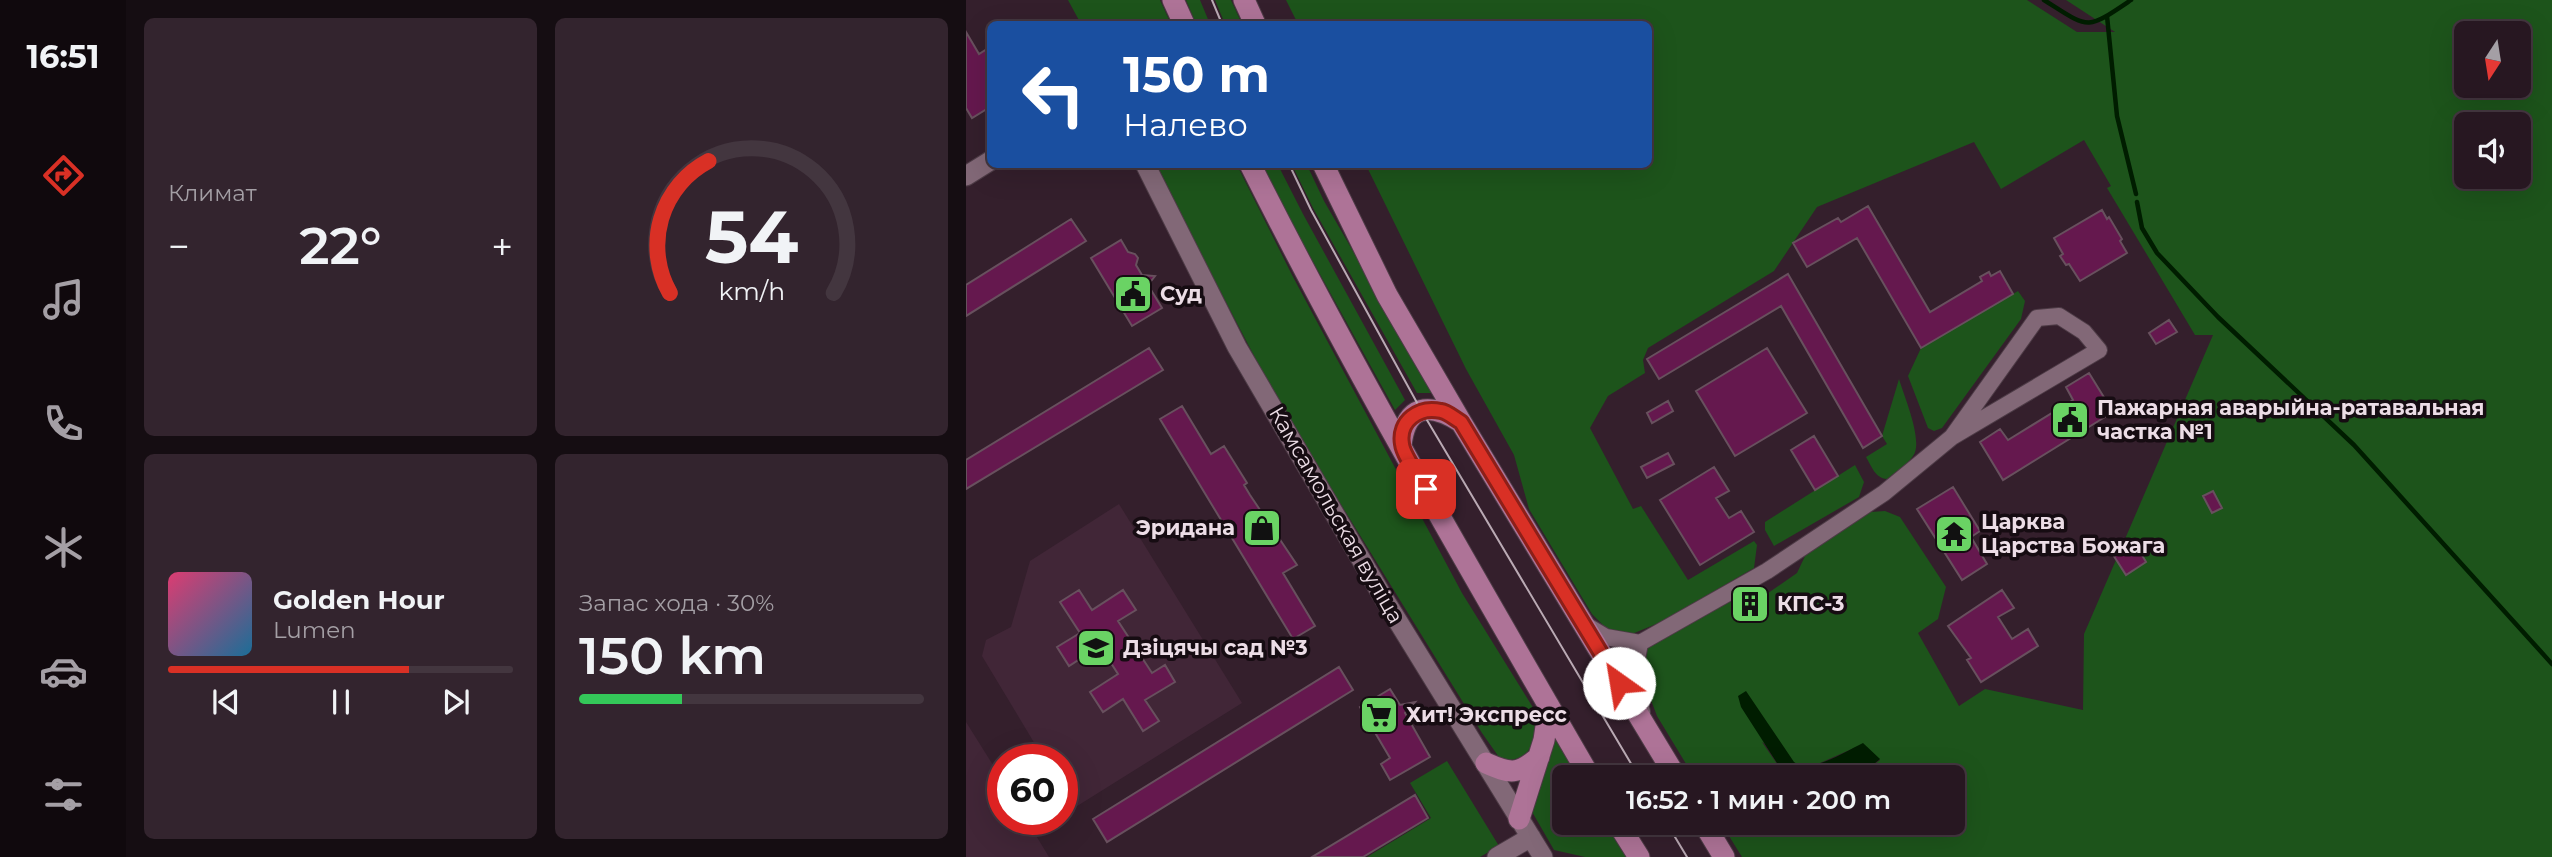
<!DOCTYPE html>
<html lang="ru">
<head>
<meta charset="utf-8">
<style>
	body { margin:0; font-family:Montserrat,sans-serif; background:#33242e; color:#f1f3f6; height:100vh; display:flex; flex-direction:column; font-size:26px; white-space:nowrap }
	* { box-sizing:border-box; margin:0 }
	p { font-size:23px; color:#a49fa5 }
	.icon { flex:none; width:38px; height:38px; fill:none; stroke:currentColor; stroke-width:2; stroke-linecap:round; stroke-linejoin:round }
	.map { position:relative; flex:1; overflow:hidden }
	.sheet { display:flex; flex-direction:column; gap:18px; padding:18px; background:#150d12; width:840px }
	.sheet>* { flex:none }
	.banner { position:absolute; left:21px; top:21px; width:665px; height:147px; border-radius:10px; box-shadow:0 7px 28px #0002,0 0 0 2px #43363f; background:#1a4fa0; color:#fff; overflow:hidden }
	.needle { width:46px; rotate:192deg }
	.tools { position:absolute; left:1488px; top:21px; display:grid; gap:14px }
	.tools a { display:grid; place-items:center; width:77px; height:77px; border-radius:10px; background:#271721; box-shadow:0 7px 28px #0002,0 0 0 2px #43363f; font-size:35px }
	.speed { position:absolute; left:21px; top:744px; display:flex; gap:14px; font-size:35px; font-weight:700; text-align:center }
	.speed>* { display:grid; place-content:center; width:91px; height:91px; border-radius:50%; background:#271721; box-shadow:0 7px 28px #0002,0 0 0 2px #43363f; line-height:1 }
	.speed .limit { border:10px solid #d22; background:#fff; color:#111 }
	.pin { position:absolute; display:grid; place-items:center; width:60px; height:60px; color:#fff; margin:-30px; border-radius:14px; box-shadow:0 4px 10px #0006 }
	.me { position:absolute; width:77px; margin:-38px; rotate:328deg; stroke-linejoin:round; filter:drop-shadow(0 0 5px #0008) }
	.turn { display:flex; align-items:center; gap:24px; height:147px; padding:0 21px; font-size:32px }
	.turn .icon { width:91px; height:91px; stroke-width:2.5 }
	.turn b { display:block; font-size:49px; line-height:60px }
	.big { font-size:52px; font-weight:600; line-height:1.1 }
	.sheet .card { flex:1; display:flex; flex-direction:column; justify-content:center; gap:10px; min-width:0; padding:0 24px; border-radius:10px; background:#33242e }
	.sheet .dial { align-items:center; gap:0 }
	.dial svg { height:182px; overflow:visible; fill:none; stroke:#43363f; stroke-width:7; stroke-linecap:round; text-anchor:middle }
	.dial text { fill:#f1f3f6; stroke:none }
	.song { display:flex; align-items:center; gap:21px }
	.cover { width:84px; height:84px; border-radius:10px; background:linear-gradient(135deg,hsl(340 70% 55%),hsl(200 70% 35%)) }
	.played { height:7px; border-radius:4px; background:linear-gradient(90deg,#d93025 70%,#43363f 70%) }
	.keys { display:flex; justify-content:space-around; direction:ltr }
	.heat { display:flex; justify-content:space-between; align-items:center; font-size:38px; direction:ltr }
	.charge { height:10px; border-radius:5px; background:linear-gradient(90deg,#34c759 30%,#43363f 0) }
	.sheet .tiles { flex:1; display:grid; gap:18px; grid-template-columns:repeat(2,1fr) }
	.trip { position:absolute; left:586px; top:765px; width:413px; height:70px; border-radius:10px; background:#271721; box-shadow:0 7px 28px #0002,0 0 0 2px #43363f; font-weight:600; line-height:70px; text-align:center }
	main { display:flex; flex:1; min-height:0 }
	.dock { display:flex; flex-direction:column; width:126px; justify-content:space-around; align-items:center; background:#10090d; color:#a49fa5 }
	.dock .icon { width:49px; height:49px }
	.dock .selected { color:#d93025 }
	.dock b { font-size:32px; color:#f1f3f6 }
	.map>svg:first-child { display:block }
	.built { fill:#412637 }
	.green { fill:#1d541b; fill-rule:evenodd }
	.water { fill:#001d00 }
	.lines { fill:none; stroke-linecap:round; stroke-linejoin:round }
	.stream { stroke:#001d00; stroke-width:4.5 }
	.building { fill:#65184e; stroke:#68505e; stroke-width:2 }
	.minor-casing { stroke:#4d3b46; stroke-width:18 }
	.tertiary-casing { stroke:#4d3b46; stroke-width:21 }
	.primary-casing { stroke:#4d3b46; stroke-width:23 }
	.minor { stroke:#826877; stroke-width:16 }
	.tertiary { stroke:#826877; stroke-width:19 }
	.primary { stroke:#ae7397; stroke-width:21 }
	.tram { stroke:#baaab4; stroke-width:2 }
	.route-casing { stroke:#8d1f18; stroke-width:18 }
	.route { stroke:#d93025; stroke-width:12 }
	.labels { text-anchor:middle; stroke-width:7; stroke-linejoin:round; paint-order:stroke }
	.poi-label { font-size:21px; font-weight:bold; fill:#ecdde6; stroke:#160c12; text-anchor:start }
	.street-label { font-size:21px; fill:#ecdde6; stroke:#160c12 }
</style>
</head>
<body>
<main>
<nav class="dock">
<b>16:51</b>
<svg class="icon selected" aria-label="directions" viewBox="0 0 24 24"><path d="M12 3l9 9-9 9-9-9zM9 14v-3h6M13 9l2 2-2 2"/></svg>
<svg class="icon" aria-label="music" viewBox="0 0 24 24"><path d="M9 18V5l10-2v13"/><circle cx="6" cy="18" r="3"/><circle cx="16" cy="16" r="3"/></svg>
<svg class="icon" aria-label="phone" viewBox="0 0 24 24"><path d="M5 4h4l2 5-3 2q2 4 5 5l2-3 5 2v4C11 20 4 13 5 4z"/></svg>
<svg class="icon" aria-label="climate" viewBox="0 0 24 24"><path d="M12 3v18M4 7l16 10M4 17L20 7"/></svg>
<svg class="icon" aria-label="car" viewBox="0 0 24 24"><path d="M5 17H2v-5l4-1 3-4h7l3 4 3 1v5h-3M9 17h6M6 11h13"/><circle cx="7" cy="17" r="2"/><circle cx="17" cy="17" r="2"/></svg>
<svg class="icon" aria-label="filters" viewBox="0 0 24 24"><path d="M4 7h16M4 17h16"/><circle cx="9" cy="7" r="2"/><circle cx="15" cy="17" r="2"/></svg>
</nav>
<section class="sheet">
<div class="tiles">
<div class="card"><p>Климат</p>
<div class="heat"><a>−</a><b class="big">22°</b><a>+</a></div>
</div>
<div class="card dial"><svg viewBox="0 0 100 80">
<path d="M14 69A42 42 0 1 1 86 69"/>
<path d="M14 69A42 42 0 0 1 31 11" stroke="#d93025"/>
<text x="50" y="56" font-size="32" font-weight="700">54</text>
<text x="50" y="72" font-size="11">km/h</text>
</svg></div>
<div class="card">
<div class="song"><i class="cover"></i><div><b>Golden Hour</b><p>Lumen</p></div></div>
<div class="played"></div>
<div class="keys"><svg class="icon" aria-label="previous" viewBox="0 0 24 24"><path d="M18 5L8 12l10 7zM5 5v14"/></svg><svg class="icon" aria-label="pause" viewBox="0 0 24 24"><path d="M8 5v14M16 5v14"/></svg><svg class="icon" aria-label="next" viewBox="0 0 24 24"><path d="M6 5l10 7-10 7zM19 5v14"/></svg></div>
</div>
<div class="card"><p>Запас хода · 30%</p><b class="big">150 km</b><div class="charge"></div></div>
</div>
</section>
<div class="map">
<svg width="1586" height="857" viewBox="0 0 1586 857">
	<rect width="100%" height="100%" fill="#341f2c"/>
	<path class="built" d="M153,504l123,199 -168,105 -12,-19v-29l-18,-1 -62,-103 4,-16 25,-13 19,-66z
		M0,722l37,59v38h23l23,38h-83z"/>
	<path class="green" d="M102,0h92l11,24h-90z
		M220,0h14l10,24h-14z
		M249,0h16l11,24h-17z
		M320,0h741l50,32h38l-49,-32h486v857h-810l-21,-34 232,-1v-45h-95l22,-17 -17,-16 -52,23h-11l-38,-25 24,35h-92l-37,-61 -16,-42 2,-26 90,-48 12,16 19,-13 -3,-5 36,-25 9,-19 65,-42 14,-1 15,6 46,70 -8,32 -20,14 41,73 26,-17 98,21 1,-76 129,-299h-18l-88,-147 4,-2 -27,-46 -83,49 -27,-47 -157,65 -43,64 -126,77 -5,12 2,13 -37,23 -18,32 43,81 8,-3 47,74 66,-39 3,4 -3,23 -93,54 -34,14 -20,-7 -15,-15 -63,-105 -15,-54 -48,-86 -100,-204 282,-1v-140h-350zM1500,33h52v53h-52zM1500,124h52v53h-52z
		M188,165h83l55,110 170,318 75,121c2,25 -7,49 -36,46l-19,-27 -200,-324z
		M297,165h15l25,49 102,186 -10,10 -104,-188z
		M326,165h15l17,36 111,192h-18l-104,-185z
		M1052,291l7,10 -4,18 -79,109 -8,3 -6,-3 -20,-52 13,-28z
		M933,379c5,17 25,63 14,77 -6,9 -17,16 -26,23 -12,-1 -15,-12 -21,-22l21,-13 -5,-8z
		M889,465l9,17 -5,15 -85,49 -9,-16v-8z
		M588,737l25,40h-15v45l43,1 21,34h-43l-31,-7 -23,-40z
		M481,761l52,85 -19,11h-113l64,-39 -21,-35z"/>
	<path class="water" d="M780,691l48,71c16,13 52,-11 69,-19l17,16 -22,18h-72l-45,-70 -3,-11z"/>
	<g class="lines">
		<path class="stream" d="M1078,0c46,29 41,31 87,0
			M1141,16l10,100 19,78
			M1171,202l5,26 15,25 61,64 136,128 198,219"/>
	</g>
	<path class="building" d="M0,32l13,22 11,-7v60l-18,11 -6,-10z
		M902,206l62,106 52,-31 -2,-4 9,-5 2,4 9,-5 13,23 -92,54 -64,-110 -50,29 -14,-24 45,-25 3,4z
		M1136,210l5,9 2,-2 13,22 -2,2 7,12 -47,28 -11,-17 -3,1 -6,-9 3,-2 -9,-16z
		M105,219l15,22 -120,75v-31z
		M155,240l7,12 7,2 3,4 -2,7 6,10 13,1 -7,9 14,23 -30,18 -41,-68z
		M822,274l94,162 -19,12 -82,-142 -122,73 -12,-20z
		M1203,320l8,12 -21,12 -7,-11z
		M183,348l14,22 -197,119v-29z
		M801,348l40,65 -72,43 -39,-65z
		M1123,373l24,39 -110,68 -23,-38 20,-13 8,11 65,-40 -7,-13z
		M702,401l5,10 -21,12 -5,-10z
		M216,406l29,48 13,-8 23,37 -3,2 6,10 47,70 -14,8 32,53 -22,13 -133,-220z
		M848,436l24,40 -23,14 -24,-40z
		M702,453l6,11 -27,14 -6,-11z
		M748,467l15,24 -13,7 13,20 12,-7 13,21 -54,33 -40,-65z
		M987,487l27,44 -9,6 16,27 -25,16 -45,-71z
		M1247,491l9,17 -10,5 -9,-17z
		M1167,540l13,22 -20,13 -14,-22z
		M113,590l13,20 31,-20 13,20 -18,11 34,52 13,-8 10,17 -30,18 14,21 -16,10 -20,-32 -20,13 -13,-20 28,-18 -18,-28 -31,20 -12,-19 23,-14 -20,-31z
		M1036,590l12,18 -16,9 14,22 16,-10 10,17 -57,36 -14,-22 4,-2 -23,-32z
		M789,593l7,10 -17,11 -7,-10z
		M373,667l14,23 -246,152 -14,-23z
		M424,689l10,16 15,-3 -10,11 25,44 -40,23 -9,-16 9,-6 -30,-51z
		M449,795l13,23 -65,39h-51z"/>
	<g class="lines">
		<defs>
			<path id="minor" d="M620,625l20,12 34,6 127,-72 117,-78 68,-56 85,-119 22,-2 25,16 15,18 -147,87
				M674,643c-6,25 -4,45 2,69"/>
			<path id="tertiary" d="M179,164l92,183 149,255 157,255
				M0,176l24,-15
				M531,857l34,-20"/>
			<path id="primary" d="M207,0l11,24
				M278,0l11,24
				M284,164c105,209 223,411 340,613
				M357,164l64,131 74,127 215,355
				M435,445c5,-41 28,-43 60,-23
				M520,763c24,11 32,12 53,-6
				M553,819l25,-79 5,-34
				M651,822l22,35
				M737,822l21,35"/>
		</defs>
		<use href="#minor" class="minor-casing"/>
		<use href="#tertiary" class="tertiary-casing"/>
		<use href="#primary" class="primary-casing"/>
		<use href="#minor" class="minor"/>
		<use href="#tertiary" class="tertiary"/>
		<use href="#primary" class="primary"/>
		<path class="tram" d="M246,0l10,24
			M323,164l22,46 110,200 218,367
			M700,822l21,35"/>
	</g>
	<g class="lines">
		<defs>
			<path id="route" d="M460,489c-6,-11 -23,-34 -24,-45 -4,-23 17,-38 39,-33 7,1 14,8 20,11l158,261"/>
		</defs>
		<use href="#route" class="route-casing"/>
		<use href="#route" class="route"/>
	</g>
	<defs>
		<symbol id="civic-square" viewBox="-11 -11 22 22"><rect x="-9" y="-9" width="18" height="18" rx="4" fill="#6ad364" stroke="#160c12"/><path d="M-.6-6.5H3V-4.5H.6V-3L4-1V1h2V6H-6V1h2V-1L-.6-3ZM-1.2 2.5V6h2.4V2.5Z" fill="#111"/></symbol>
		<symbol id="shop-square" viewBox="-11 -11 22 22"><rect x="-9" y="-9" width="18" height="18" rx="4" fill="#6ad364" stroke="#160c12"/><path d="M-5-2.5h2.3a2.7 3.5 0 0 1 5.4 0H5L5.5 6h-11ZM-1.5-2.5h3a1.5 2.3 0 0 0-3 0Z" fill="#111"/></symbol>
		<symbol id="temple-square" viewBox="-11 -11 22 22"><rect x="-9" y="-9" width="18" height="18" rx="4" fill="#6ad364" stroke="#160c12"/><path d="M0-6L5-2H3V0L6.5 2.5H4V6H1.5V3h-3V6H-4V2.5H-6.5L-3 0V-2H-5Z" fill="#111"/></symbol>
		<symbol id="building-square" viewBox="-11 -11 22 22"><rect x="-9" y="-9" width="18" height="18" rx="4" fill="#6ad364" stroke="#160c12"/><path d="M-4-6H4V6H1V3H-1V6H-4ZM-2.5-4.3h1.7v1.8h-1.7ZM.8-4.3h1.7v1.8H.8ZM-2.5-1h1.7V.8h-1.7ZM.8-1h1.7V.8H.8Z" fill="#111"/></symbol>
		<symbol id="school-square" viewBox="-11 -11 22 22"><rect x="-9" y="-9" width="18" height="18" rx="4" fill="#6ad364" stroke="#160c12"/><path d="M0-5L7-2L0 1L-7-2ZM-4 1L0 2.5L4 1V4Q0 6-4 4Z" fill="#111"/></symbol>
		<symbol id="supermarket-square" viewBox="-11 -11 22 22"><rect x="-9" y="-9" width="18" height="18" rx="4" fill="#6ad364" stroke="#160c12"/><path d="M-6-5.5h2.5l.6 2H6L4.5 2H-2.5L-4.4-4H-6ZM-1.5 3.2a1.3 1.3 0 1 0 .1 0ZM3 3.2a1.3 1.3 0 1 0 .1 0Z" fill="#111"/></symbol>
	</defs>
	<g fill-rule="evenodd">
		<use href="#civic-square" x="145" y="272" width="44" height="44"/>
		<use href="#civic-square" x="1082" y="398" width="44" height="44"/>
		<use href="#shop-square" x="274" y="506" width="44" height="44"/>
		<use href="#temple-square" x="966" y="512" width="44" height="44"/>
		<use href="#building-square" x="762" y="582" width="44" height="44"/>
		<use href="#school-square" x="108" y="626" width="44" height="44"/>
		<use href="#supermarket-square" x="391" y="693" width="44" height="44"/>
	</g>
	<g class="labels">
		<g class="poi-label">
			<text x="194" y="301">Суд</text>
			<text x="1131" y="415">Пажарная аварыйна-ратавальная<tspan x="1131" dy="24">частка №1</tspan></text>
			<text x="1015" y="529">Царква<tspan x="1015" dy="24">Царства Божага</tspan></text>
			<text x="269" y="535" text-anchor="end">Эридана</text>
			<text x="811" y="611">КПС-3</text>
			<text x="157" y="655">Дзіцячы сад №3</text>
			<text x="440" y="722">Хит! Экспресс</text>
		</g>
		<g class="street-label">
			<text transform="translate(370 515) rotate(60)" y="7">Камсамольская вуліца</text>
		</g>
	</g>
</svg>
<div class="tools">
<a><svg class="needle" viewBox="-14 -14 28 28"><path d="M0-13l5 13h-10z" fill="#e53935"/><path d="M0 13l5-13h-10z" fill="#a49fa5"/></svg></a>
<a><svg class="icon" aria-label="sound" viewBox="0 0 24 24"><path d="M4 9h4l5-4v14l-5-4H4zM17 9q2 3 0 6"/></svg></a>
</div>
<div class="speed"><div class="limit">60</div></div>
<div class="pin" style="left:460px;top:489px;background:#d93025"><svg class="icon" aria-label="arrive" viewBox="0 0 24 24"><path d="M6 21V4h12l-3 4 3 4H6"/></svg></div>
<svg class="me" style="left:653px;top:683px" viewBox="-20 -20 40 40"><circle r="19" fill="#fff"/><path d="M0-13L10 11 0 6-10 11z" fill="#d93025"/></svg>
<div class="trip">16:52 · 1 мин · 200 m</div>
<div class="banner">
<div class="turn"><svg class="icon" aria-label="left" viewBox="0 0 24 24"><path d="M17 20v-9H6M10 6l-5 5 5 5"/></svg><div><b>150 m</b>Налево</div></div>
</div>
</div>
</main>
</body>
</html>
